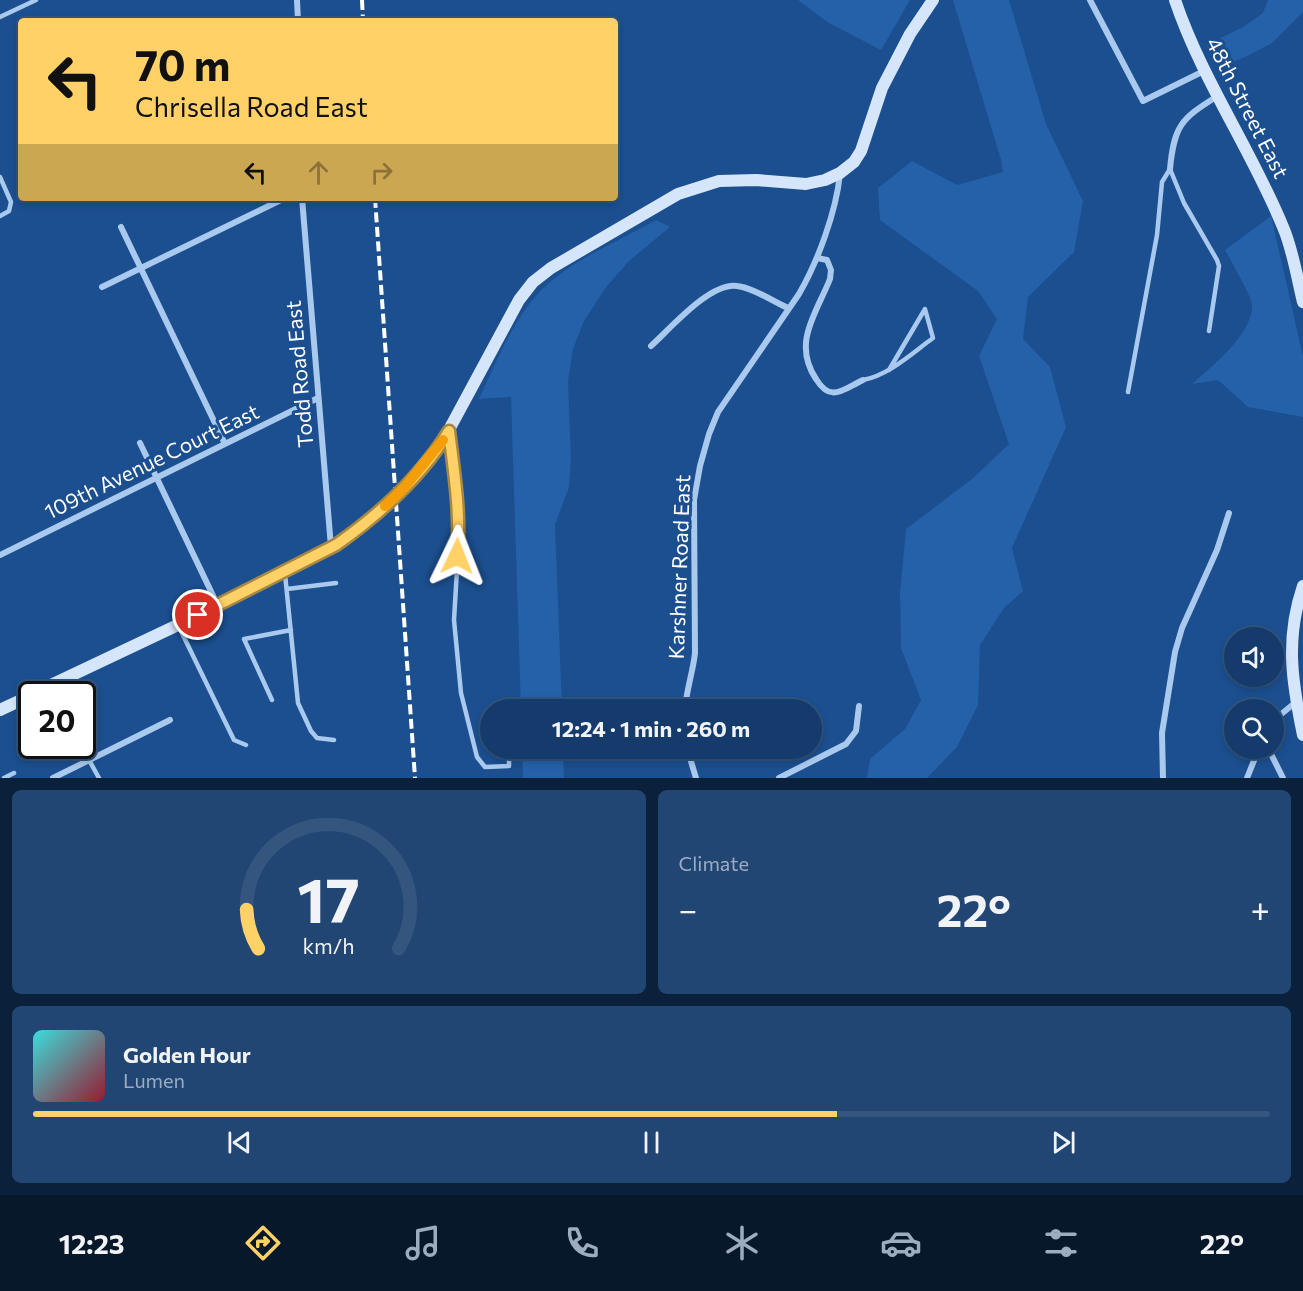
<!DOCTYPE html>
<html lang="en">
<head>
<meta charset="utf-8">
<style>
	body { margin:0; font-family:Commissioner,sans-serif; background:#214673; color:#f1f3f6; height:100vh; display:flex; flex-direction:column; font-size:22px; white-space:nowrap }
	* { box-sizing:border-box; margin:0 }
	p { font-size:20px; color:#9dadc1 }
	.icon { flex:none; width:33px; height:33px; fill:none; stroke:currentColor; stroke-width:2; stroke-linecap:round; stroke-linejoin:round }
	.map { position:relative; height:778px; overflow:hidden }
	.drawer { display:flex; flex-direction:column; gap:12px; padding:12px; background:#0b203b; flex:1 }
	.drawer>* { flex:none }
	.banner { position:absolute; left:18px; top:18px; width:600px; height:183px; border-radius:6px; box-shadow:0 3px 9px #0003,0 0 0 2px #33557e; background:#ffd166; color:#111; overflow:hidden }
	.fabs { position:absolute; left:1224px; top:627px; display:grid; gap:12px }
	.fabs a { display:grid; place-items:center; width:60px; height:60px; border-radius:50%; background:#143b6b; box-shadow:0 3px 9px #0003,0 0 0 2px #33557e; font-size:30px }
	.speed { position:absolute; left:18px; top:681px; display:flex; gap:12px; font-size:30px; font-weight:700; text-align:center }
	.speed>* { display:grid; place-content:center; width:78px; height:78px; border-radius:50%; background:#143b6b; box-shadow:0 3px 9px #0003,0 0 0 2px #33557e; line-height:1 }
	.speed .limit { border:3px solid #111; border-radius:9px; background:#fff; color:#111 }
	.pin { position:absolute; display:grid; place-items:center; width:51px; height:51px; color:#fff; margin:-26px; border:3px solid #fff; border-radius:50%; box-shadow:0 2px 6px #0007 }
	.me { position:absolute; width:66px; margin:-33px; rotate:2deg; stroke-linejoin:round; filter:drop-shadow(0 0 4px #0008) }
	.turn { display:flex; align-items:center; gap:21px; height:126px; padding:0 18px; font-size:27px }
	.turn .icon { width:78px; height:78px; stroke-width:2.5 }
	.turn b { display:block; font-size:42px; line-height:51px }
	.lanes { display:flex; align-items:center; height:57px; padding:0 18px; background:#0003; justify-content:center; gap:30px; direction:ltr }
	.lanes .off { opacity:.35 }
	.big { font-size:45px; font-weight:700; line-height:1.1 }
	.drawer .widget { flex:1; display:flex; flex-direction:column; justify-content:center; gap:9px; min-width:0; padding:0 21px; border-radius:9px; background:#214673 }
	.drawer .dial { align-items:center; gap:0 }
	.dial svg { height:156px; overflow:visible; fill:none; stroke:#33557e; stroke-width:7; stroke-linecap:round; text-anchor:middle }
	.dial text { fill:#f1f3f6; stroke:none }
	.song { display:flex; align-items:center; gap:18px }
	.cover { width:72px; height:72px; border-radius:9px; background:linear-gradient(135deg,hsl(180 70% 55%),hsl(350 70% 35%)) }
	.played { height:6px; border-radius:3px; background:linear-gradient(90deg,#ffd166 65%,#33557e 65%) }
	.keys { display:flex; justify-content:space-around; direction:ltr }
	.heat { display:flex; justify-content:space-between; align-items:center; font-size:33px; direction:ltr }
	.drawer .tiles { flex:1; display:grid; gap:12px; grid-template-columns:1fr 1fr }
	.widget:last-child { grid-column:span 2 }
	.trip { position:absolute; left:480px; top:699px; width:342px; height:60px; border-radius:30px; background:#143b6b; box-shadow:0 3px 9px #0003,0 0 0 2px #33557e; font-weight:700; line-height:60px; text-align:center }
	.menu { display:flex; height:96px; justify-content:space-around; align-items:center; background:#08182b; color:#9dadc1 }
	.menu .icon { width:42px; height:42px }
	.menu .on { color:#ffd166 }
	.menu b { font-size:27px; color:#f1f3f6 }
	.map>svg:first-child { display:block }
	.green { fill:#2461a8 }
	.lines { fill:none; stroke-linecap:round; stroke-linejoin:round }
	.lane { stroke:#a9c9ee; stroke-width:4.5 }
	.street { stroke:#a9c9ee; stroke-width:6 }
	.secondary { stroke:#d6e6fa; stroke-width:12 }
	.rail { stroke:#fff; stroke-width:4; stroke-dasharray:10 4.5; stroke-linecap:butt }
	.route-casing { stroke:#a68842; stroke-width:15 }
	.route { stroke:#ffd166; stroke-width:10 }
	.slow { stroke:#f59e0b; stroke-width:10 }
	.labels { text-anchor:middle; stroke-width:6; stroke-linejoin:round; paint-order:stroke }
	.street-label { font-size:21px; fill:#fff; stroke:#1b4f8f }
</style>
</head>
<body>
<div class="map">
<svg width="1303" height="778" viewBox="0 0 1303 778">
	<rect width="100%" height="100%" fill="#1b4f8f"/>
	<path class="green" d="M798,0h112l-29,50 -52,-27z
		M953,0h56l37,124 37,77 -9,51 -46,45 -5,42 27,28 16,60 -54,121 11,43 -19,17 -24,37 -2,60 -21,42 -30,31h-60l3,-19 35,-30 16,-29 -20,-52 -1,-55 6,-64 66,-50 37,-35 -30,-88 18,-37 -19,-28 -98,-71 -2,-32 34,-27 45,24 46,-13 -2,-12z
		M1268,0h35v12l-31,31 -27,14 -28,11 -11,-23 37,-18 20,-14z
		M1271,216l32,140v61l-55,-10 -30,-27 -26,4c19,-17 62,-51 60,-80 -1,-8 -22,-45 -27,-54z
		M656,220l14,7 -41,34 -22,25 -23,35 -11,28 -5,32 3,78 -2,28 -14,38 7,184h-41l-10,-312 -32,2c20,-42 38,-92 76,-121 30,-24 68,-39 101,-58z
		M522,749h41l1,29h-41z"/>
	<g class="lines">
		<path class="lane" d="M0,17l36,-17
			M1170,169l14,34 33,57 2,6 -10,65
			M0,177l11,25 -2,9 -9,5
			M863,380c26,-5 48,-26 70,-42l-8,-29 -36,61
			M1128,392l29,-157 5,-53 8,-13
			M450,436l5,45 4,55 -5,84 7,73 16,64 8,10 24,-1v-18
			M285,574l13,129 13,28 6,7 17,2
			M287,589l49,-6
			M179,627l55,113 12,5
			M272,700l-28,-61 47,-9
			M89,760l10,18
			M4,778l10,-5"/>
		<path class="street" d="M297,0l1,21
			M1090,0l53,101 61,-30
			M1170,169c4,-43 11,-50 46,-72
			M302,198l29,349
			M121,227l104,217
			M817,258l10,2 4,10 -1,9c-14,35 -38,64 -14,100 15,24 26,11 47,1
			M102,287l183,-89
			M651,346c19,-17 59,-64 86,-60 17,2 35,15 51,22
			M140,443l78,163
			M0,555l318,-157
			M685,710c1,-19 8,-38 10,-57l-1,-153 6,-34 9,-32 9,-22 81,-118c19,-33 37,-82 41,-120
			M1274,720l22,-18
			M687,748l9,30
			M1268,748l15,30
			M53,778l117,-58
			M779,778l67,-34 10,-13 3,-25
			M1163,778l-1,-45 13,-81 7,-24 35,-78 12,-37
			M1247,778l12,-30"/>
		<path class="secondary" d="M1175,0c27,80 76,149 108,227 10,23 14,51 20,75
			M1303,586c-18,53 -11,96 0,149
			M32,694l186,-88 119,-61 38,-30 28,-26 41,-50 75,-139 14,-18 18,-14 127,-74 41,-13 37,-1 50,4 19,-4 15,-7 14,-11 7,-11 21,-63 28,-54 23,-34
			M0,710l32,-15"/>
		<path class="rail" d="M362,0l1,21
			M375,198l40,580"/>
	</g>
	<g class="lines">
		<defs>
			<path id="route" d="M198,615l138,-70c44,-31 85,-68 113,-114 5,41 12,83 8,125"/>
		</defs>
		<use href="#route" class="route-casing"/>
		<use href="#route" class="route"/>
		<path class="slow" d="M385,506l18,-17 40,-49"/>
	</g>
	<g class="labels">
		<g class="street-label">
			<text transform="translate(1247 108) rotate(63)" y="7">48th Street East</text>
			<text transform="translate(300 374) rotate(-95)" y="7">Todd Road East</text>
			<text transform="translate(152 462) rotate(-26)" y="7">109th Avenue Court East</text>
			<text transform="translate(680 567) rotate(-88)" y="7">Karshner Road East</text>
		</g>
	</g>
</svg>
<div class="fabs">
<a><svg class="icon" aria-label="sound" viewBox="0 0 24 24"><path d="M4 9h4l5-4v14l-5-4H4zM17 9q2 3 0 6"/></svg></a>
<a><svg class="icon" aria-label="search" viewBox="0 0 24 24"><circle cx="10" cy="10" r="6"/><path d="M15 15l6 6"/></svg></a>
</div>
<div class="speed"><div class="limit">20</div></div>
<div class="pin" style="left:198px;top:615px;background:#d93025"><svg class="icon" aria-label="arrive" viewBox="0 0 24 24"><path d="M6 21V4h12l-3 4 3 4H6"/></svg></div>
<svg class="me" style="left:457px;top:556px" viewBox="-20 -20 40 40"><path d="M0-17L14 15 0 8-14 15z" fill="#ffd166" stroke="#fff" stroke-width="4"/></svg>
<div class="trip">12:24 · 1 min · 260 m</div>
<div class="banner">
<div class="turn"><svg class="icon" aria-label="left" viewBox="0 0 24 24"><path d="M17 20v-9H6M10 6l-5 5 5 5"/></svg><div><b>70 m</b>Chrisella Road East</div></div>
<div class="lanes"><svg class="icon" aria-label="left" viewBox="0 0 24 24"><path d="M17 20v-9H6M10 6l-5 5 5 5"/></svg><svg class="icon off" aria-label="ahead" viewBox="0 0 24 24"><path d="M12 20V5M6 11l6-6 6 6"/></svg><svg class="icon off" aria-label="right" viewBox="0 0 24 24"><path d="M7 20v-9h11M14 6l5 5-5 5"/></svg></div>
</div>
</div>
<section class="drawer">
<div class="tiles">
<div class="widget dial"><svg viewBox="0 0 100 80">
<path d="M14 69A42 42 0 1 1 86 69"/>
<path d="M14 69A42 42 0 0 1 8 49" stroke="#ffd166"/>
<text x="50" y="56" font-size="32" font-weight="700">17</text>
<text x="50" y="72" font-size="11">km/h</text>
</svg></div>
<div class="widget"><p>Climate</p>
<div class="heat"><a>−</a><b class="big">22°</b><a>+</a></div>
</div>
<div class="widget">
<div class="song"><i class="cover"></i><div><b>Golden Hour</b><p>Lumen</p></div></div>
<div class="played"></div>
<div class="keys"><svg class="icon" aria-label="previous" viewBox="0 0 24 24"><path d="M18 5L8 12l10 7zM5 5v14"/></svg><svg class="icon" aria-label="pause" viewBox="0 0 24 24"><path d="M8 5v14M16 5v14"/></svg><svg class="icon" aria-label="next" viewBox="0 0 24 24"><path d="M6 5l10 7-10 7zM19 5v14"/></svg></div>
</div>
</div>
</section>
<nav class="menu">
<b>12:23</b>
<svg class="icon on" aria-label="directions" viewBox="0 0 24 24"><path d="M12 3l9 9-9 9-9-9zM9 14v-3h6M13 9l2 2-2 2"/></svg>
<svg class="icon" aria-label="music" viewBox="0 0 24 24"><path d="M9 18V5l10-2v13"/><circle cx="6" cy="18" r="3"/><circle cx="16" cy="16" r="3"/></svg>
<svg class="icon" aria-label="phone" viewBox="0 0 24 24"><path d="M5 4h4l2 5-3 2q2 4 5 5l2-3 5 2v4C11 20 4 13 5 4z"/></svg>
<svg class="icon" aria-label="climate" viewBox="0 0 24 24"><path d="M12 3v18M4 7l16 10M4 17L20 7"/></svg>
<svg class="icon" aria-label="car" viewBox="0 0 24 24"><path d="M5 17H2v-5l4-1 3-4h7l3 4 3 1v5h-3M9 17h6M6 11h13"/><circle cx="7" cy="17" r="2"/><circle cx="17" cy="17" r="2"/></svg>
<svg class="icon" aria-label="filters" viewBox="0 0 24 24"><path d="M4 7h16M4 17h16"/><circle cx="9" cy="7" r="2"/><circle cx="15" cy="17" r="2"/></svg>
<b>22°</b>
</nav>
</body>
</html>
